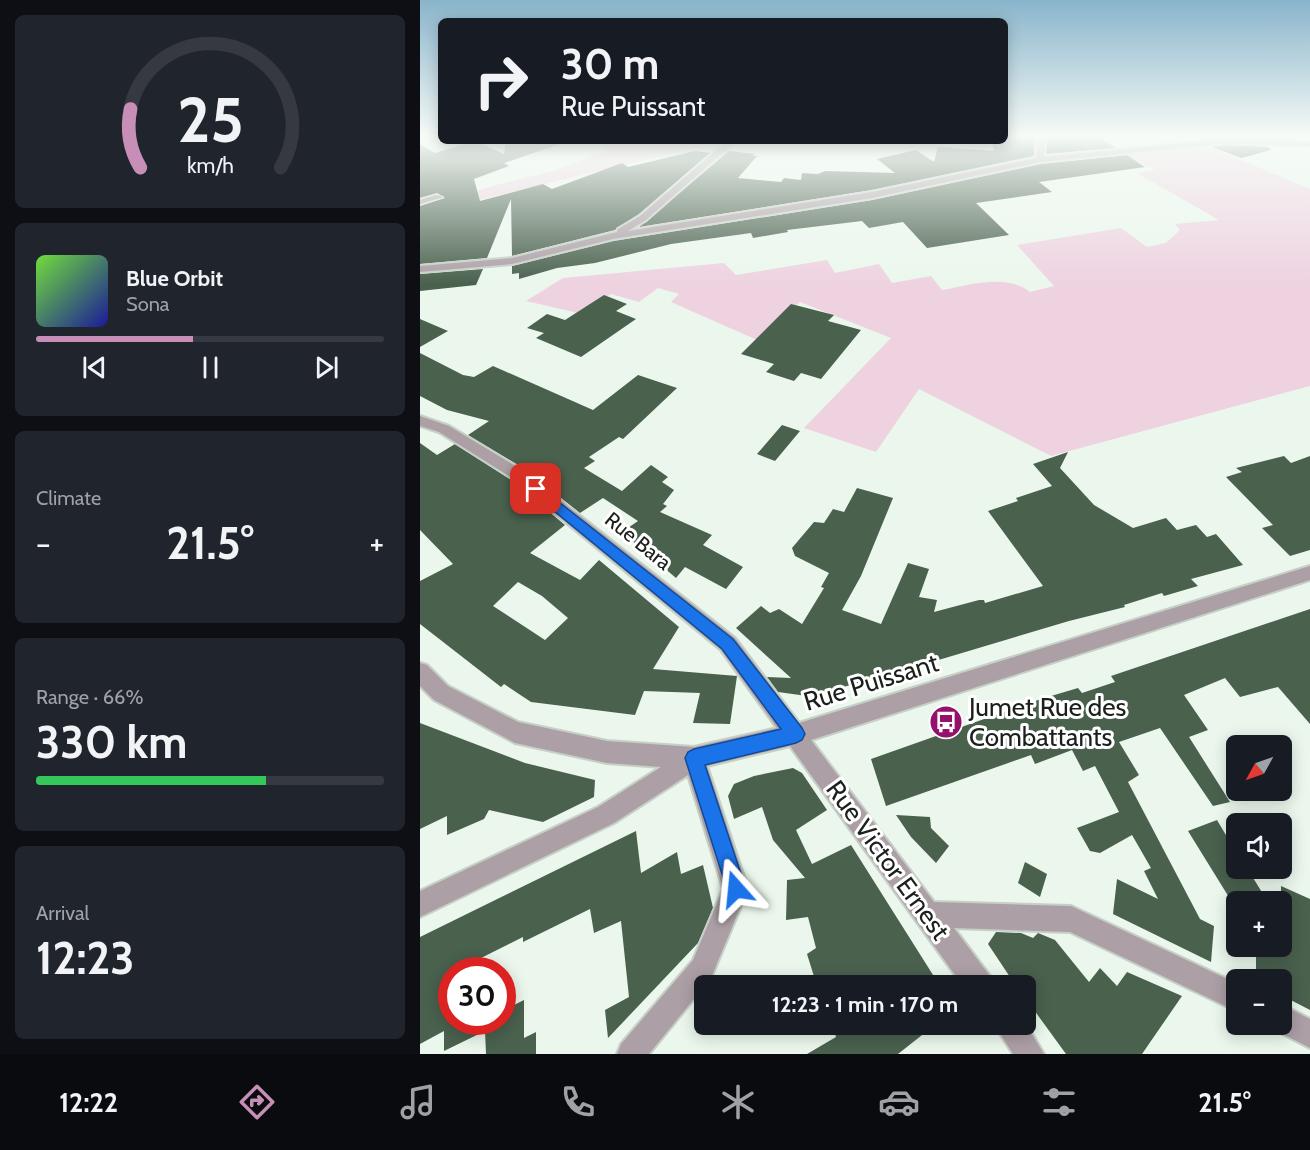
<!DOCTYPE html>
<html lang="en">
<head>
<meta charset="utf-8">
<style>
	body { margin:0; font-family:Cabin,sans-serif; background:#20242c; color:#f1f3f6; height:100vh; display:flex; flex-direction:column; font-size:22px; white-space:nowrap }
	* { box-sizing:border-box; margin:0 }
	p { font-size:20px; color:#9ea1a6 }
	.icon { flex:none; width:33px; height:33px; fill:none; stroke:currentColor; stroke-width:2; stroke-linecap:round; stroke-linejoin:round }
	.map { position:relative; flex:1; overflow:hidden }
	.side { display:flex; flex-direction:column; gap:15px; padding:15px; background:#0d0f14; width:420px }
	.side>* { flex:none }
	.guide { position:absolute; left:18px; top:18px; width:570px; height:126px; border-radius:9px; box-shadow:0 3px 15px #0003; background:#171b24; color:#f1f3f6; overflow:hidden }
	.needle { width:39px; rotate:230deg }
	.controls { position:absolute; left:806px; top:735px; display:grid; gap:12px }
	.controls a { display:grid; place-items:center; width:66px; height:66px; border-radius:9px; background:#171b24; box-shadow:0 3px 15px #0003; font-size:30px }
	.speed { position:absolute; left:18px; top:957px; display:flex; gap:12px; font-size:30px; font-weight:700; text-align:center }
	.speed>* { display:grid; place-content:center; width:78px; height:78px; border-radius:50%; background:#171b24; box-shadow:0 3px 15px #0003; line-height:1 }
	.speed .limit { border:9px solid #d22; background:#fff; color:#111 }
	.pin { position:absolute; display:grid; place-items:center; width:51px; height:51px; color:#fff; margin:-26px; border-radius:12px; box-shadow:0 3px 9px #0006 }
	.me { position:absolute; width:66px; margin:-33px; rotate:342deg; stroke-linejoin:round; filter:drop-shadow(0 0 4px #0008) }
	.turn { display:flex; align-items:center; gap:21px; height:126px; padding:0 24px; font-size:27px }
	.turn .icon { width:78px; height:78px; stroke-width:2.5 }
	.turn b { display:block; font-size:42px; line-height:51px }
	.big { font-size:45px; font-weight:700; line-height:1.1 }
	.side .card { flex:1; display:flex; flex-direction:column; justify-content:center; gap:9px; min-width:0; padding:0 21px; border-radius:9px; background:#20242c }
	.side .dial { align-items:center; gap:0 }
	.dial svg { height:156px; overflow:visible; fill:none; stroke:#363941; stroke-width:7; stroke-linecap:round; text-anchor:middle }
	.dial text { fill:#f1f3f6; stroke:none }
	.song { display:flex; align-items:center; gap:18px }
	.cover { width:72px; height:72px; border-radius:9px; background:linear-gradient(135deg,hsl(100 70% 55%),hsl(240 70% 35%)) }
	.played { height:6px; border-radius:3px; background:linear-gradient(90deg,#c78eb7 45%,#363941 45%) }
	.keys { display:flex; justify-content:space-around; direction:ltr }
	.heat { display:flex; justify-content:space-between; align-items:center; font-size:33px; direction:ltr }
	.charge { height:9px; border-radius:4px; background:linear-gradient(90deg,#34c759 66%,#363941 0) }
	.trip { position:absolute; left:274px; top:975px; width:342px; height:60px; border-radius:9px; background:#171b24; box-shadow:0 3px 15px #0003; font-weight:700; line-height:60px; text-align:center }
	.dock { display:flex; height:96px; justify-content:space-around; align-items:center; background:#090b0e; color:#9ea1a6 }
	.dock .icon { width:42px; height:42px }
	.dock .selected { color:#c78eb7 }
	.dock b { font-size:27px; color:#f1f3f6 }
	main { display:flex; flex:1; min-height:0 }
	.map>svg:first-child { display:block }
	.green { fill:#eed2e0 }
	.building { fill:#4a614e; fill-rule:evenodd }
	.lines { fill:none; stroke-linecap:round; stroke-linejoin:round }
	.service-casing { stroke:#c6d0c7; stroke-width:2 }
	.minor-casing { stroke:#c6d0c7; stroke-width:4 }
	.service { fill:#ac9fa6; fill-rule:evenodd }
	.minor { fill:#ac9fa6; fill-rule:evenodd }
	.route { fill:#1a73e8; stroke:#114b97; stroke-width:1.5 }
	.labels { text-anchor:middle; stroke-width:6; stroke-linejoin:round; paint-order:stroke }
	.street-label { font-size:21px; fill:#1c201c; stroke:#fff }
	.near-street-label { font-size:26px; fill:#1c201c; stroke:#fff }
	.near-poi-label { font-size:26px; fill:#1c201c; stroke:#fff; text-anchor:start }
</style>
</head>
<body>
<main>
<section class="side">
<div class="card dial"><svg viewBox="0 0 100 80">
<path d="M14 69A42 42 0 1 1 86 69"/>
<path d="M14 69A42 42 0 0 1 9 39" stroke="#c78eb7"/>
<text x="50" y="56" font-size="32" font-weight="700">25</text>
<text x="50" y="72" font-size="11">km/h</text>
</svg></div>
<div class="card">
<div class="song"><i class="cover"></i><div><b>Blue Orbit</b><p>Sona</p></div></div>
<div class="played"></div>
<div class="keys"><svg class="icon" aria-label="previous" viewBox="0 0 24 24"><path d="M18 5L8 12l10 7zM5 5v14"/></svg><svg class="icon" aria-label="pause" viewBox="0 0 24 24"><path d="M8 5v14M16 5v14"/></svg><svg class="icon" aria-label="next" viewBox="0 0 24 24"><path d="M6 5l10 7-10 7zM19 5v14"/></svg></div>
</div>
<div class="card"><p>Climate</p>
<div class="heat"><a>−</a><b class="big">21.5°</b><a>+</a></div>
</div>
<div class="card"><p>Range · 66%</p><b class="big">330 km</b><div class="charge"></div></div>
<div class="card"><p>Arrival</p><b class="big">12:23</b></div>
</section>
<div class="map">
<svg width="890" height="1054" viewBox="0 0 890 1054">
	<rect width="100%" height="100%" fill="#ebf7ed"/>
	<path class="green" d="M158,141h146l-304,73 35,-16 37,-12 65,-16 51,-20z
		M780,143l110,46v197l-259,70 -132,-67 -43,63 -72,-24 87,-90 -91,-36 -43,38 -86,-38 8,-8 -21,-6 -19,14 -28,-8 -33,19 -52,-12 37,-23 161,-15 12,12 91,-15 8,13 44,-9 13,19 39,-7 11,14c27,-5 65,-17 88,2l24,-6 -37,-41 104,-17 26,19 19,-4 14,-13 -5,-6 44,-4 -82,-47 19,-3 -37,-18z"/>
	<path class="building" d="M595,136h20l-1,20 -162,34 -233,37 90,-76 26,3 -3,2h5l-19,22 43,4 3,-4 17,2 1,-7 16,1 7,-3 70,2 -18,-14 39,-9 18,12 4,-15 56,4 -2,-10h13v-4z
		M627,136h51l18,12 -70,6z
		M54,141l30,13 2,-13h53l1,3 -56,19 5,3 -35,13 6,22 63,-17 9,5 70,-26 6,4 67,-16 15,2 -71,61 -24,16 -103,26 -1,-57 -24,59 -67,6v-58l25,-8 -8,-5 -17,5v-54l15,9z
		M806,145l42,2 3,3 -30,8 -29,-11z
		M707,155l18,12 -106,15 13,10 -76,11 33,32 -82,13 -24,-26 -34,6 -7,-7 -75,9 1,2 -35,6 -2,-5 -80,11 -76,19 -38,5 -38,11v-6l-7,1v-8l101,-25 259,-41 168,-36z
		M63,269l-7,16 -56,6v-17z
		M184,295l23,9 -11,7 20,8 -55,38 -45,-19 8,-5 -17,-5 20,-14 18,6z
		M371,304l43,11 -6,6 33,9 -40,49 -20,-6 -7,8 -28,-9 8,-8 -33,-10z
		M0,319l28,12 -28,16z
		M0,353l43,22 11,2 19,-11 100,44 45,-35 39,13 -54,51 -4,-2 -30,20 6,4 -11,7 38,23 29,-26 17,12 -6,5 12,8 -11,14 4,2 -7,6 52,23 -9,10 40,22 -17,22 -41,-22 -9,11 -54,-46 16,-11 -35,-23 -23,15 -57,-45 -55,-33 21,-14 -42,-11 -27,-14z
		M362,425l18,6 -25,30 -18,-7z
		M0,443l17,12 18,-11 56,36 54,45 -35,28 50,27 19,-20 80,67 -26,42 84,7 -7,48 -37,-1 7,-30 -56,-2 -9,24 -104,-13 -27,-18 -3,3 -81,-63v-43l33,-17 -33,-34zM98,582l24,14 26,22 -23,22 -52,-34z
		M648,452l-8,16 34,37 39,23 33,-10 11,12 19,-5 11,12 9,-3 27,31 -52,14 7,7 -34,10 -2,-3 -38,12 1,2 -56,14 -194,58 -68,17 -29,-4 -11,-15 24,1 -55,-50 25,-22 9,7 9,-4 23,15 22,-36 -3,-1 8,-14 -34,-17 -3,-8 22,-26 10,1 9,-14 11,3 13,-24 36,10 -32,78 -19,34 39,14 27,-61 21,6 -10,28 18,3 -3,12 45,-12h5l1,3 58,-17 -55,-75 30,-10 -2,-3 36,-12 -19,-22z
		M864,456l7,7 19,-7v94l-20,6 -28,-28 11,-3 -47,-48 16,-5 -6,-4z
		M890,609v115l-32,-37 -38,10 -15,-19 -41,17 24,35 -19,7 41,65 -17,4 -53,-78 -41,14 20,33 -11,7 72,137 14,7 -3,36 -98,-48 4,-35 41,20 -14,-28 7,-3 -19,-33 -32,18 -10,-2 -13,-23 42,-16 -24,-46 -12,5 -11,-21 -37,14 -4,-9 -145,51 -15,-47 170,-60 37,-11 4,5 33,-11 -4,-6z
		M0,723l105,40 70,17 -1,17 -51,25 -54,-12 -5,9 -37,16v-19l-27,13z
		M373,768l9,5 25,37 -31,20 16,34 39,-19 89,141h-123l-10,-32 9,-6 -8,-31 -22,3 1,-40 18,-2 -32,-38 -11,-33 -28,12 -6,-23 6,-12 20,-8z
		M476,815l34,2 1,11 18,18 -13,17 -25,-26z
		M797,820l19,32v16h11l16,26 -16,8h-11l-1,5 -47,-76z
		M216,831l5,42 36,-21 4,22 22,-9 10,43 -15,35 -90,95 -3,-28 24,-13 -8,-76 -27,12 -4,-24 -67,33v-5l-42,21v6l-13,6h-16v52h50v-11l22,-11v38l12,-6v22h-50l-1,-23 -41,20v-20l-24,13v-107z
		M605,862l22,12 -7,23 -22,-14z
		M861,886l29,13v111l-29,-15v-15h-25v-33l4,2 -1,-3h22z
		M576,932l25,1 12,5 5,-5 17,7 34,42 11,-14 17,18 10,-14 55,24 -40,58h-76l-40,-55v-13h-10l-28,-42z
		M412,1024h104l-38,30h-91l29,-17z"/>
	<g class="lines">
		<defs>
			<path id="service" d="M16,195l7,2 -23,7v-4z"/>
			<path id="minor" d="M617,136h8l-1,21 182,-18 84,3v4l-84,-3 -186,19 -168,36 -259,41 -101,25 -92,8v-6l92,-8 105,-26 1,-3 22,-13 87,-75h9l-90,79 -18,11 244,-39 164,-34z
				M0,416l29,10 73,44 213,168 64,85 511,-157v14l-499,160 123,162 137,4 165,77v28l-166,-79 -116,-4 36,48 3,10h-30l-173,-240 -83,20 41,123 -37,89 -62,76h-32l4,-10 72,-84 30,-71 -35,-114 -74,48 -194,94v-26l178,-84 63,-40 -54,-4 -92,-20 -81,-43 -14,-14v-23l7,2 21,21 70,36 89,19 87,6 83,-19 -56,-78 -209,-172 -73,-46 -19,-6z
				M861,1004l29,15v29l-39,-20 -1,-4h11z
				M574,1024h32l18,30h-31z"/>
		</defs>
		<use href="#service" class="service-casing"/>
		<use href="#minor" class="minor-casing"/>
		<use href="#service" class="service"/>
		<use href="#minor" class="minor"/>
	</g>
	<linearGradient id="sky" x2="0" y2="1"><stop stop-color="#89b4cb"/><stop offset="0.48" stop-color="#f6fbf7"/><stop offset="1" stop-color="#f6fbf7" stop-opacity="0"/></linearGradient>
	<rect width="890" height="284" fill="url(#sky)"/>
	<path class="route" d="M116,484l197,155 69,89 3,6 -3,6 -6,3 -91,22 41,124 -3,7 -7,3 -7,-3 -44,-138 3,-6 6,-3 87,-20 -59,-80 -191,-157 -2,-3z"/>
	<defs>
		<symbol id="bus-disc" viewBox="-11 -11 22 22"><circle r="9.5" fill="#94126b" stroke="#fff"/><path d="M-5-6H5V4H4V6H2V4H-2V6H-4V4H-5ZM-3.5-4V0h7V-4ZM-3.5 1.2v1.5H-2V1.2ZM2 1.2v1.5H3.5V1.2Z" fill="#fff"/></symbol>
	</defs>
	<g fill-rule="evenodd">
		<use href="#bus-disc" x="507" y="703" width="38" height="38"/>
	</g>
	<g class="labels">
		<g class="street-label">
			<text transform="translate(218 541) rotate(39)" y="7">Rue Bara</text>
		</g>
		<g class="near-street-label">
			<text transform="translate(451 682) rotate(-17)" y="9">Rue Puissant</text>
			<text transform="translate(468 860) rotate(54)" y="9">Rue Victor Ernest</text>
		</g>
		<g class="near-poi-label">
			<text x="549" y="716">Jumet Rue des<tspan x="549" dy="30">Combattants</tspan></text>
		</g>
	</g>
</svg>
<div class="controls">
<a><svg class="needle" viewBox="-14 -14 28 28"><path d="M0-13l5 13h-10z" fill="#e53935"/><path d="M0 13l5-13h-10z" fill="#9ea1a6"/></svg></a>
<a><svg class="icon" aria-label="sound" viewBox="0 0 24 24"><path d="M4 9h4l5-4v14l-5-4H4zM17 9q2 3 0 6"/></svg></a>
<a>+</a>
<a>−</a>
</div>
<div class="speed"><div class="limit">30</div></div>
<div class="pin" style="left:116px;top:489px;background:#d93025"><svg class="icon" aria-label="arrive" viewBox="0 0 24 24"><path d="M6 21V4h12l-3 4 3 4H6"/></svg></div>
<svg class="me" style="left:316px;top:889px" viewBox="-20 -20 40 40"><path d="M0-17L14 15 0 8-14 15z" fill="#1a73e8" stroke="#fff" stroke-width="4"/></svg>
<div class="trip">12:23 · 1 min · 170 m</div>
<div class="guide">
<div class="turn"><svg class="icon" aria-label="right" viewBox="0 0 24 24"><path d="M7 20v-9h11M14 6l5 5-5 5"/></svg><div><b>30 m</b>Rue Puissant</div></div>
</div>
</div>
</main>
<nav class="dock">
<b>12:22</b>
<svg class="icon selected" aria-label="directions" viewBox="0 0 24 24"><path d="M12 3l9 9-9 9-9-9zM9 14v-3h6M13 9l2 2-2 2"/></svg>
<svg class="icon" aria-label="music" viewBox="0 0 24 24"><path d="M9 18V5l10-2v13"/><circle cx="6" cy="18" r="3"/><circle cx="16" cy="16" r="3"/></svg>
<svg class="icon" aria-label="phone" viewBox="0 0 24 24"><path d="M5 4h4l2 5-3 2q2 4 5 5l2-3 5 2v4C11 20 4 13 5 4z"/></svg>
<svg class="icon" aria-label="climate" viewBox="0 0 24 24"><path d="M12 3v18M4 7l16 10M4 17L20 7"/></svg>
<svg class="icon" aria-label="car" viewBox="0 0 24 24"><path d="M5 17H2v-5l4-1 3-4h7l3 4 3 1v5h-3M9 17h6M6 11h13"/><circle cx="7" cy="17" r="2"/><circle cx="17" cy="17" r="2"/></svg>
<svg class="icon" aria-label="filters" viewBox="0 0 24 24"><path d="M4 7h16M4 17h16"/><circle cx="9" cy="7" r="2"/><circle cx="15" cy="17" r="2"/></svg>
<b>21.5°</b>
</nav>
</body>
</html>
